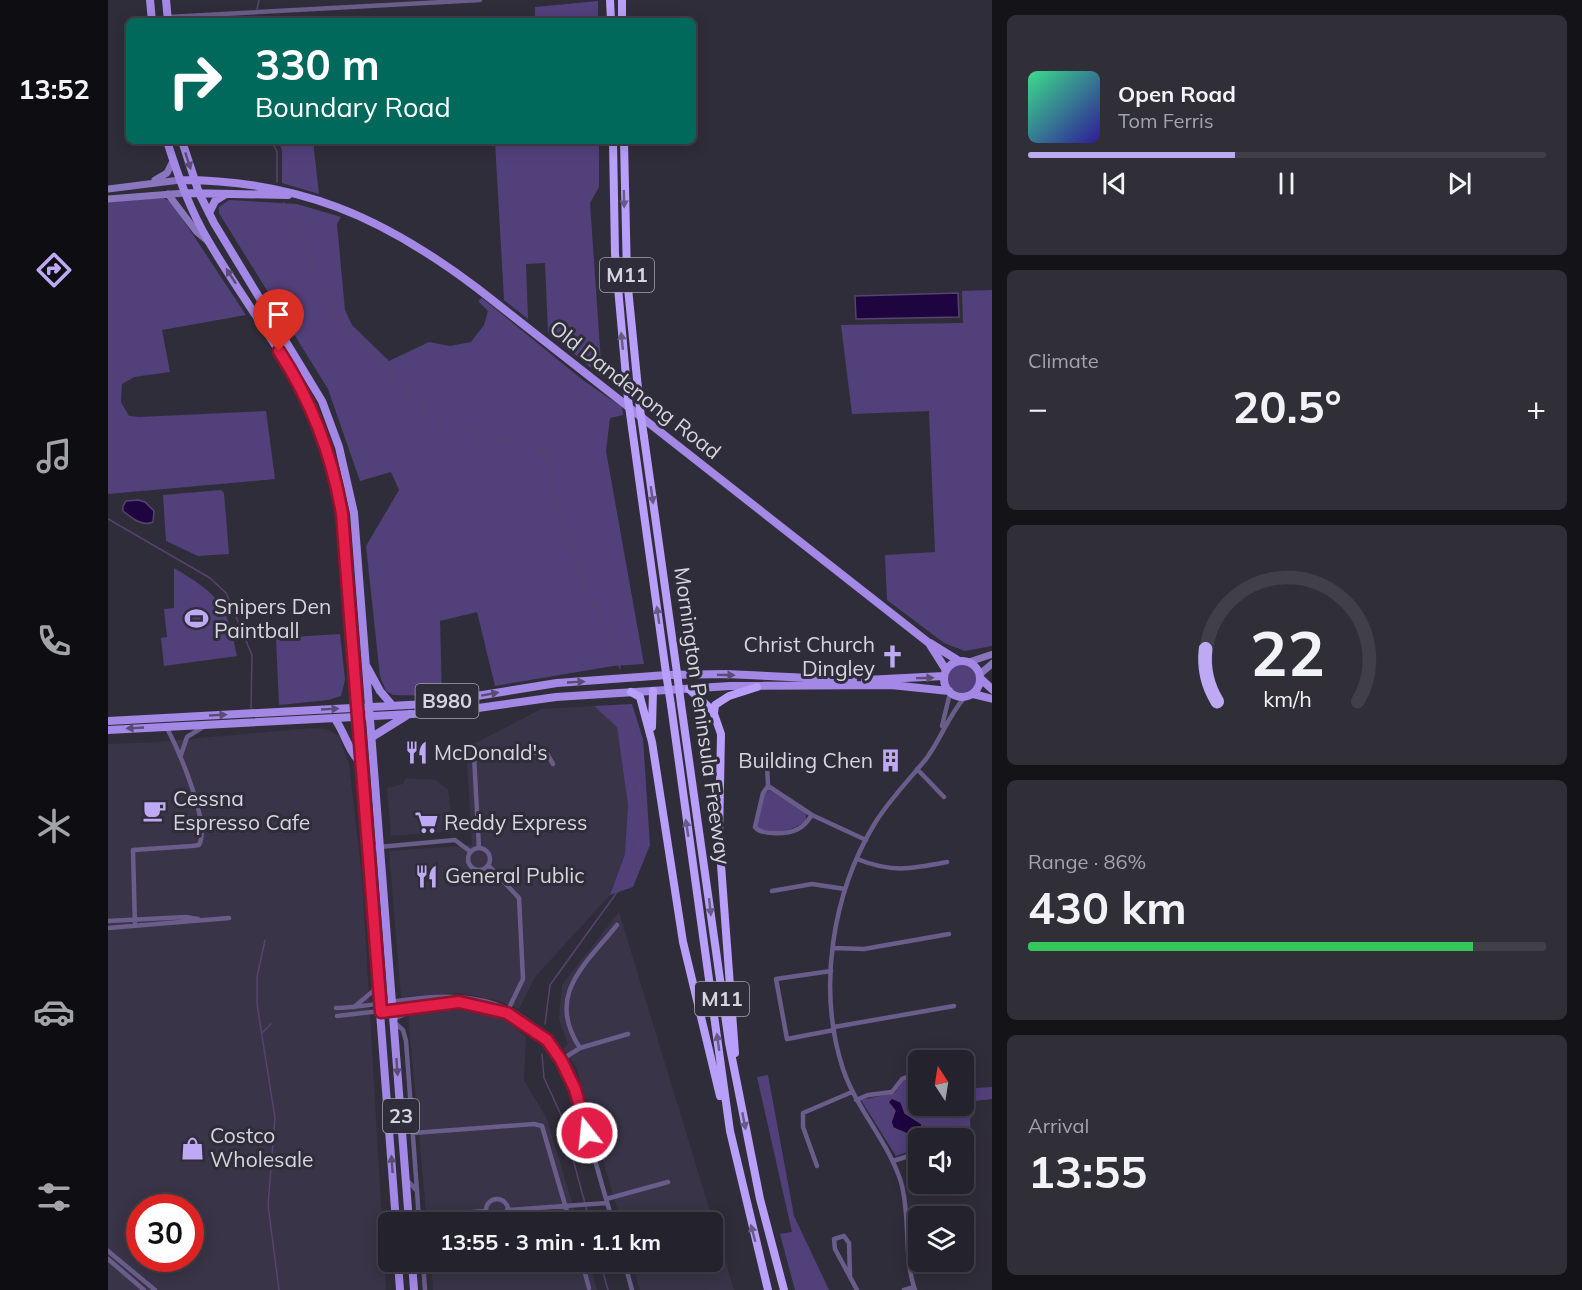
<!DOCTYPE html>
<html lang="en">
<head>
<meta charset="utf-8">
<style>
	body { margin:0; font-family:Mulish,sans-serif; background:#302f38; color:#f1f3f6; height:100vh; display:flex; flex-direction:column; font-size:22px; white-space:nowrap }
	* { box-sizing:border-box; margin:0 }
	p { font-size:20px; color:#a3a4a9 }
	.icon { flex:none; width:33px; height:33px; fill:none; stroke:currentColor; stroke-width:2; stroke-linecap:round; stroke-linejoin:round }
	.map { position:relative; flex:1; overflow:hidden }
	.drawer { display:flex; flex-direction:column; gap:15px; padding:15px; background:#141318; width:590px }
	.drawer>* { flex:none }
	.top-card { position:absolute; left:18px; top:18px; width:570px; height:126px; border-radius:9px; box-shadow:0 3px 15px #0003,0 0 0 2px #413f48; background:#00695c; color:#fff; overflow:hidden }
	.needle { width:39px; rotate:348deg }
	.buttons { position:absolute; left:800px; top:1050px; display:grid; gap:12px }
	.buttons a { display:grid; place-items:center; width:66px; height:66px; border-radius:9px; background:#24222c; box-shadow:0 3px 15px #0003,0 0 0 2px #413f48; font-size:30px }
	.speed { position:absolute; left:18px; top:1194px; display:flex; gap:12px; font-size:30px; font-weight:700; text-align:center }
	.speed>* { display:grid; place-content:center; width:78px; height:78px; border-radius:50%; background:#24222c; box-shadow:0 3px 15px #0003,0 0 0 2px #413f48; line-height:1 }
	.speed .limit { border:9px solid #d22; background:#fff; color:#111 }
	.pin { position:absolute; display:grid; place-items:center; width:51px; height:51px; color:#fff; margin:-62px -26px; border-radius:50% 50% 50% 0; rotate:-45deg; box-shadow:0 0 6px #0007 }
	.pin .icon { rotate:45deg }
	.me { position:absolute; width:66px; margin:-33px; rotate:344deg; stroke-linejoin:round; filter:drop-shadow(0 0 4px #0008) }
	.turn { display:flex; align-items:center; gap:21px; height:126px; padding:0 30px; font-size:27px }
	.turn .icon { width:78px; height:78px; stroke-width:2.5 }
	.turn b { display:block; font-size:42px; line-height:51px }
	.big { font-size:45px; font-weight:700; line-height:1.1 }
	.drawer .card { flex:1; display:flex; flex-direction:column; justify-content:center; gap:9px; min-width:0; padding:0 21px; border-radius:9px; background:#302f38 }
	.drawer .dial { align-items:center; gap:0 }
	.dial svg { height:156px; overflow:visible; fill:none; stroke:#413f48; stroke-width:7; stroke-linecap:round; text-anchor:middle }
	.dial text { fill:#f1f3f6; stroke:none }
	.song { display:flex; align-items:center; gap:18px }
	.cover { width:72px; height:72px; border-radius:9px; background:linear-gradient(135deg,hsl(150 70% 55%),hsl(250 70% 35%)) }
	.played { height:6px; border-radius:3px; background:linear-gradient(90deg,#bea9f5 40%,#413f48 40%) }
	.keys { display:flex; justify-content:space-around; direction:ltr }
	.heat { display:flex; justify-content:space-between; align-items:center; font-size:33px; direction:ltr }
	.charge { height:9px; border-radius:4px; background:linear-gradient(90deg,#34c759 86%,#413f48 0) }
	.trip { position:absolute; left:270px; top:1212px; width:345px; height:60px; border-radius:9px; background:#24222c; box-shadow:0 3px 15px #0003,0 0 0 2px #413f48; font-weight:700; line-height:60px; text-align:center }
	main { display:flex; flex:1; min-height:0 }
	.tabs { display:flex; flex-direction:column; width:108px; justify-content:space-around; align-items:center; background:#0e0e12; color:#a3a4a9 }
	.tabs .icon { width:42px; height:42px }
	.tabs .current { color:#bea9f5 }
	.tabs b { font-size:27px; color:#f1f3f6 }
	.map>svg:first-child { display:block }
	.built { fill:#393447; fill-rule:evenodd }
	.green { fill:#52407a }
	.water { fill:#1f0540; stroke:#56436f; stroke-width:1.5 }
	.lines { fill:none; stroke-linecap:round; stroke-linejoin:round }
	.stream { stroke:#56436f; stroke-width:1.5 }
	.minor { stroke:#6a5d8b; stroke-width:4.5 }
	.secondary { stroke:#8a76be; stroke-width:7 }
	.primary { stroke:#a488e6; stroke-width:8 }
	.motorway { stroke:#b89ff9; stroke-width:8 }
	.motorway-bridge { stroke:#b89ff9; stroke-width:8 }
	.oneway { fill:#594d76 }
	.oneway2 { fill:#665b86 }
	.route-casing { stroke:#92132f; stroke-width:15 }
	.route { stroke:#e11d48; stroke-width:10 }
	.labels { text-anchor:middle; stroke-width:6; stroke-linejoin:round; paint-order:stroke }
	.shield { fill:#302d3a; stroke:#a4a2ac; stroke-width:1.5 }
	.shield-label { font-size:20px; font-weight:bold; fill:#d6d4dd }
	.street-label { font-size:21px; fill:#d6d4dd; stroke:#302d3a }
	.poi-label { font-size:21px; fill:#d6d4dd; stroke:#302d3a; text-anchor:start }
</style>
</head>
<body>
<main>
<nav class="tabs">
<b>13:52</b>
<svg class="icon current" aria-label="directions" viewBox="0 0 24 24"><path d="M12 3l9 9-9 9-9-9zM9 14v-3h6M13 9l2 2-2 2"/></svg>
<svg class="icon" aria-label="music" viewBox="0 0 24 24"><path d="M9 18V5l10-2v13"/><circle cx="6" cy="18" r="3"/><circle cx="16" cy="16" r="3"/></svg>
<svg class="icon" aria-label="phone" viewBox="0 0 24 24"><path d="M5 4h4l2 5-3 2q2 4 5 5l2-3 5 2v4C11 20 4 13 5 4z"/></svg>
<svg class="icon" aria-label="climate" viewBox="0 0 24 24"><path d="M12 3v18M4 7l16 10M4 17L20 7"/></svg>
<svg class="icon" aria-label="car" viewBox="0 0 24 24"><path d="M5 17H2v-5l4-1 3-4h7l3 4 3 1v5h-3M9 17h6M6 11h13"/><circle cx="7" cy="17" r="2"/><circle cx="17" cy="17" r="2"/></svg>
<svg class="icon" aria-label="filters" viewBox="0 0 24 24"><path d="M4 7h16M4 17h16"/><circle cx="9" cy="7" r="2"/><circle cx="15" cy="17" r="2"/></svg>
</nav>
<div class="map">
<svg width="885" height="1290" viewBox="0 0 885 1290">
	<rect width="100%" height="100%" fill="#302d3a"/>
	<path class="built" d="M486,706l23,20 11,79 -3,49 -15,41 -75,82 -16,32 -20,-8 -40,-8 -58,4 -12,-146 83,-6 -6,-97 75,-39z
		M204,728l14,1 13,7 10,28 13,113 24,413h-278v-546l50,-2zM32,1208h50v50h-50z
		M298,778l30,2 12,10 5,41 -62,5 -4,-48 16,-4z
		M511,912l115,378h-94l-8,-28h80v-40h-91l-45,-155 -13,-19 5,-4 -9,-25 3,-34z
		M351,1010l45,9 22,18 -2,43 23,39 31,103h-151l-19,-209z
		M323,1262h158l8,28h-164z"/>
	<path class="green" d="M490,1v20h-63v-14z
		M236,16v5h-78z
		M170,141h35l6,53 -37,-11v-33z
		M387,141h104v46l-9,16 12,174 -54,-45 -3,-69 -19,1 2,55 -24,-19z
		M56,198l8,5 74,112 -84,15 8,42 -36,5 -12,7 -1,18 8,14 11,1 126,-6 9,68 -167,15v-292z
		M121,200l68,4 44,13 -4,7 8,86 7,15 37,36 40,-19 21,4 21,-4 13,-17 4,-14 -10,-10 4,-3 102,83 38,26 1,8 -13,3 -4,33 38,213 -31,2 -118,20 -18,-74 -37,9 2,75 -49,-1 -7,-4 -6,-15 -14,-130 33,-56 -8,-18 -31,9 -32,-92 -109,-176v-6z
		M884,290v356l-27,5 -21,-8 -57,-43 -2,-45 50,-3 -6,-141 -77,3 -11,-89 122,-2 -1,-32z
		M113,490l3,3 5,61 -31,2 -32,-15 -3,-46z
		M66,568c45,27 53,35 63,88l-73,10 -3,-28 6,-1 -3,-28 10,-1z
		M232,634l5,46 -4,16 -13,4 -49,5 -3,-67z
		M839 679a15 15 0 1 1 30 0a15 15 0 1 1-30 0Z
		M524,704l11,35 7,106 -17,42 -23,8 15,-41 3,-49 -11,-78 -23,-21z
		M661,790l37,23v7c-12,12 -32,13 -48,9l-1,-5 8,-31z
		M855,1067l10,6 3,15 16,-1v12l-18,2 1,12 -5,6 1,35 -3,6 -5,3v-25h-45v10l-22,8 -35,-56 34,-7 7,-12 16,-7v32h45z
		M660,1075l26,141 35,74h-34l-15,-56 12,-2 -35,-155z"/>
	<path class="water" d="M850,293l1,24 -103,2 -1,-23z
		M30,500l7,2 9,9 -1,11c-11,5 -21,-4 -30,-11v-5l3,-5z
		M784,1098l9,4 4,11 17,11 -1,10 -9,2 -19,-8 -2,-6 4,-11 -7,-9z"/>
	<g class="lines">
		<path class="stream" d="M149,9l2,-9
			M164,141l5,11v30
			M176,203l51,114 107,106 105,29 13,71 56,130 4,15
			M0,519l102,59 16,15 26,62 -1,53
			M157,940l-8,37v27l18,114 -7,87 11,85
			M437,1024l5,-39 83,-115 10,-41 -8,-92 -9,-31
			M155,1032l8,-8
			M434,1054l2,24 17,37 29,107
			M492,1262l8,28"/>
		<path class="minor" d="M60,17l312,-17
			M834,726l8,-33
			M73,755l6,-18 16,-10
			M809,769l27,28
			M660,786l-1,-21 2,-10
			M704,815c-4,5 -7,11 -14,14 -9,5 -36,7 -43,-2l8,-34 5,-7 44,29 54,25
			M360 859a11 11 0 1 1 22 0a11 11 0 1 1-22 0Z
			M260,848l87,-8 16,12
			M371,848l-5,-92 72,-4 7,12
			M749,859c35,14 54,10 90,3
			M381,866l30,32 4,81 -15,31
			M664,891l40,-7 33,5
			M0,921l78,-4 12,2
			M27,926l-2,-76 59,-4 7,-1c12,-21 -21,-96 -32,-117
			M0,928l121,-10
			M725,948l31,1 85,-15
			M723,971l-55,8 11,60 47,-9
			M246,1007l24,-20
			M228,1008c40,-1 79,-13 118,-11 90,4 112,62 134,138 8,29 16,58 25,87
			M229,1016l122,-14 48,11 35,24
			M286,1019l21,-10
			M286,1022l9,8 3,11 11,150
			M726,1027l120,-21
			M472,1048c-35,-53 5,-83 37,-123
			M453,1060l19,-12 48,-14
			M855,1065l6,1
			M748,1100l12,-5 24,-3 10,-13 16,-7
			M305,1133l121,-9 8,2 28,96
			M785,1161l25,-8
			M709,1166l-14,-39v-14l49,-21
			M855,1166l8,-1 2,-23
			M299,1180l10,11 2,31
			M498,1199l62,-17
			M378 1210a11 11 0 1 1 22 0a11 11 0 1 1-22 0Z
			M399,1210l100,-7
			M311,1216l67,-5
			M855,1224l5,-1
			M800,1226l10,-1
			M0,1251l47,39
			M0,1259l36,31
			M315,1262l2,28
			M474,1262l7,26
			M517,1264l7,26
			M517,1265l56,-3
			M742,1276l-1,-33 -5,-7 -10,3 1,10 22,41
			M796,1290l10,-3
			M807,1290c-12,-34 -4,-73 -14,-108 -13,-41 -44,-72 -58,-113 -26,-80 -11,-175 32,-246 15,-24 34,-43 51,-64 15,-20 22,-43 39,-62"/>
		<path class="secondary" d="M47,180l12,-7 6,-12
			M0,189l72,-9
			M60,194l28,37 13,11
			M0,199l77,-6
			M861,662l24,-8
			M872,674l13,-11"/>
		<path class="primary" d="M42,0l2,21
			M58,0l2,21
			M59,141c11,35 23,69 42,101 32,55 72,106 101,163 17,34 26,71 32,109l54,708
			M74,141l17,52 15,30 108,178 17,46 15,66 55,709
			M72,180c119,0 203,37 297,108l452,355 17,27
			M77,193l103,2
			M101,213l6,-12 11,-7
			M822,643l29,18
			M836 679a18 18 0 1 1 36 0a18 18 0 1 1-36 0Z
			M259,667l13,24 12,14
			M873,679l12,11
			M757,680l79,-4
			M865,694l20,5
			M227,719c10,14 14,34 27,45
			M0,721l319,-17 130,-21 110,-8 59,-1 127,6
			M0,730l342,-18 106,-15 174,-11 161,-1 58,6
			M264,737l37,-23
			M290,1262l2,28
			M304,1262l2,28"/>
		<path class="motorway" d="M502,0l1,21
			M514,0v21
			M505,141l2,113 13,145
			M516,141l3,137 13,131
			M524,428l34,245
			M536,437l33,236
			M581,689l24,22 8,23 -2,104 16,215
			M523,692l9,5 12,45 31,200 37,154
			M573,704l48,339 31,156 24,91
			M563,705l59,426 38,159
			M606,713l1,-8 14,-9 28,-9
			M544,727l1,-36"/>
		<path class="motorway-bridge" d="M520,399l4,29
			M532,409l4,28
			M558,673l5,32
			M569,673l4,31"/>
	</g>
	<defs><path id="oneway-solid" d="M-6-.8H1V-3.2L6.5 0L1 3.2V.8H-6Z" transform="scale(1.5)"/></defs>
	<g class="oneway">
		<use href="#oneway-solid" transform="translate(80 161) rotate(72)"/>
		<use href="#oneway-solid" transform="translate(123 276) rotate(-123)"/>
		<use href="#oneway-solid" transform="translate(618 675) rotate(1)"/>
		<use href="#oneway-solid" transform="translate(817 678) rotate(-1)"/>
		<use href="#oneway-solid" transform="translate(468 682) rotate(-3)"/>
		<use href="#oneway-solid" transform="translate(382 694) rotate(-10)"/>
		<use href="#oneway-solid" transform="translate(222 709) rotate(-3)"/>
		<use href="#oneway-solid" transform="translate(110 715) rotate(-3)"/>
		<use href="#oneway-solid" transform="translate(27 728) rotate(177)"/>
		<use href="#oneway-solid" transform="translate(289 1067) rotate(86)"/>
		<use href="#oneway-solid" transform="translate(284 1164) rotate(-94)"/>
	</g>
	<g class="oneway2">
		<use href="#oneway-solid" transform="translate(516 199) rotate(89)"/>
		<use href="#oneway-solid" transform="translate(514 341) rotate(-96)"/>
		<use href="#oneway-solid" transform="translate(544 495) rotate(82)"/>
		<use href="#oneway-solid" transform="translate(550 615) rotate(-98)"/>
		<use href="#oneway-solid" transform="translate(579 828) rotate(-99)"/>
		<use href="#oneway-solid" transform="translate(602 907) rotate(84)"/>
		<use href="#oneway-solid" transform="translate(610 1042) rotate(-98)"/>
		<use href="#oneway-solid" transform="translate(636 1121) rotate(79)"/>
		<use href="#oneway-solid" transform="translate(645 1233) rotate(-105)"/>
	</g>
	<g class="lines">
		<defs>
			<path id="route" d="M171,351c33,51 53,103 63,163l39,498 78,-10 48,11 40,27 14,20 14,29 12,44"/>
		</defs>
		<use href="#route" class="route-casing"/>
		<use href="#route" class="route"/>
	</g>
	<defs>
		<symbol id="stadium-bare" viewBox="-9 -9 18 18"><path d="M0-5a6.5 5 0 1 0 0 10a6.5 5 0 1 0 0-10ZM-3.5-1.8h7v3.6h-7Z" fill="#bea9f5" stroke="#302d3a" stroke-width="2.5" paint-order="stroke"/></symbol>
		<symbol id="church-bare" viewBox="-9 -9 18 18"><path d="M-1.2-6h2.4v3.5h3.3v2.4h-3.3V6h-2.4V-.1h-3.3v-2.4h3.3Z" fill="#bea9f5" stroke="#302d3a" stroke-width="2.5" paint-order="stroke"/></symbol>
		<symbol id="restaurant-bare" viewBox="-9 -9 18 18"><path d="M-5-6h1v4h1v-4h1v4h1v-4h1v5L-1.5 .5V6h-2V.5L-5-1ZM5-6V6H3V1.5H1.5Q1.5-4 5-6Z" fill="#bea9f5" stroke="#302d3a" stroke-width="2.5" paint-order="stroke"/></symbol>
		<symbol id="building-bare" viewBox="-9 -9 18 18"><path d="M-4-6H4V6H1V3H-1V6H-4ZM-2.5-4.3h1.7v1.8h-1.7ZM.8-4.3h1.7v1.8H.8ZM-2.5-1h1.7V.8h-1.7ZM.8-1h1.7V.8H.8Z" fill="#bea9f5" stroke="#302d3a" stroke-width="2.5" paint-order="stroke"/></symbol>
		<symbol id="cafe-bare" viewBox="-9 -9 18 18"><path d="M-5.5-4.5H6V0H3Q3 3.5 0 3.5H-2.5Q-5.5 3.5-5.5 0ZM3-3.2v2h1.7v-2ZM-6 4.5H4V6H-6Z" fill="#bea9f5" stroke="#302d3a" stroke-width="2.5" paint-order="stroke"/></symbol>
		<symbol id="supermarket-bare" viewBox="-9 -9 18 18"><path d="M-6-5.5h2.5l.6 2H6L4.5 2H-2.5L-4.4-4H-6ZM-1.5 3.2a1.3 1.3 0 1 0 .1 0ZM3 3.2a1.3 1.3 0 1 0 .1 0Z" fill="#bea9f5" stroke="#302d3a" stroke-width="2.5" paint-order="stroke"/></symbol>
		<symbol id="shop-bare" viewBox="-9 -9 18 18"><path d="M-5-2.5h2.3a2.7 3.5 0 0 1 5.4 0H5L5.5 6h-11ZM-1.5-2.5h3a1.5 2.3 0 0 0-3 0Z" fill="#bea9f5" stroke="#302d3a" stroke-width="2.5" paint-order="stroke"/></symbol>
	</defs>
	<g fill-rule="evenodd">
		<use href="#stadium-bare" x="72" y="602" width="33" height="33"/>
		<use href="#church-bare" x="768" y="640" width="33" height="33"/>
		<use href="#restaurant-bare" x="292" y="736" width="33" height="33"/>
		<use href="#building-bare" x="766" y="744" width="33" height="33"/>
		<use href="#cafe-bare" x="30" y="794" width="33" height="33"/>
		<use href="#supermarket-bare" x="302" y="806" width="33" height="33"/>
		<use href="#restaurant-bare" x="302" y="860" width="33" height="33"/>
		<use href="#shop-bare" x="68" y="1132" width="33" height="33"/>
	</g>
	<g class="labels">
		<g class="shield">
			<rect x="492" y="258" width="54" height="34" rx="4.5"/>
			<rect x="307.5" y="684" width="63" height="34" rx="4.5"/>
			<rect x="587" y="982" width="54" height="34" rx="4.5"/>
			<rect x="275" y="1099" width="36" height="34" rx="4.5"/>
		</g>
		<g class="shield-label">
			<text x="519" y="282">M11</text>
			<text x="339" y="708">B980</text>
			<text x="614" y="1006">M11</text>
			<text x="293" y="1123">23</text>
		</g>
		<g class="street-label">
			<text transform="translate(527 390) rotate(38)" y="7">Old Dandenong Road</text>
			<text transform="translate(594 716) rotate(82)" y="7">Mornington Peninsula Freeway</text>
		</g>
		<g class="poi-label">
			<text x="106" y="614">Snipers Den<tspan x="106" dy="24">Paintball</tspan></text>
			<text x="767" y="652" text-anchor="end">Christ Church<tspan x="767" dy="24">Dingley</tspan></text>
			<text x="326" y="760">McDonald's</text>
			<text x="765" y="768" text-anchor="end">Building Chen</text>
			<text x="65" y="806">Cessna<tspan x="65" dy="24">Espresso Cafe</tspan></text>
			<text x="336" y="830">Reddy Express</text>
			<text x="337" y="883">General Public</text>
			<text x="102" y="1143">Costco<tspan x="102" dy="24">Wholesale</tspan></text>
		</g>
	</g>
</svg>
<div class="buttons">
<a><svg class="needle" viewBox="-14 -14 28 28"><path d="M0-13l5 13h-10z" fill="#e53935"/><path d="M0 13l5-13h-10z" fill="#a3a4a9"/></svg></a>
<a><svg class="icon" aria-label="sound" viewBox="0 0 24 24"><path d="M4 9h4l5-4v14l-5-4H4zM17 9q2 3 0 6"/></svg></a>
<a><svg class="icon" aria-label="layers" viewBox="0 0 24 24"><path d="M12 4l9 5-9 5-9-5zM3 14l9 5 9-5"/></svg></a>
</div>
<div class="speed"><div class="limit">30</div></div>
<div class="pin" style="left:171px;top:351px;background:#d93025"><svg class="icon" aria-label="arrive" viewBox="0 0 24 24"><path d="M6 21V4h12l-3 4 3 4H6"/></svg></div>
<svg class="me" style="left:479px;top:1133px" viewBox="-20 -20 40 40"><circle r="17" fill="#e11d48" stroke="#fff" stroke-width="3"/><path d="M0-11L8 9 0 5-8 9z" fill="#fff"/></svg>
<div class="trip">13:55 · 3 min · 1.1 km</div>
<div class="top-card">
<div class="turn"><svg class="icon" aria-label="right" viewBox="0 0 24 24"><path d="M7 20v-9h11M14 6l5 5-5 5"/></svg><div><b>330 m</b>Boundary Road</div></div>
</div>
</div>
<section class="drawer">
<div class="card">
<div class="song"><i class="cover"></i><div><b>Open Road</b><p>Tom Ferris</p></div></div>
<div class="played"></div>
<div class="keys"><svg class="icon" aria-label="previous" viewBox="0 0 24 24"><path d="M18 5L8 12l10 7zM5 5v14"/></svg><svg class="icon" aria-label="pause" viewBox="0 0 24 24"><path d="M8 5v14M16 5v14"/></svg><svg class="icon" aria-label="next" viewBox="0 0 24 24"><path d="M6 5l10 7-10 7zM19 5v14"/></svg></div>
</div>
<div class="card"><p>Climate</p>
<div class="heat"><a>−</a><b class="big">20.5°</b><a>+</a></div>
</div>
<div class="card dial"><svg viewBox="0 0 100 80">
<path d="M14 69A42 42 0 1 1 86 69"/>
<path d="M14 69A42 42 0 0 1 8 42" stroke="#bea9f5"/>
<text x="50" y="56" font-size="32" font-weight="700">22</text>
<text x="50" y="72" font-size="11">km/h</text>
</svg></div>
<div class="card"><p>Range · 86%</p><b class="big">430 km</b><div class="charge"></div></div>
<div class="card"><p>Arrival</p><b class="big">13:55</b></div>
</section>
</main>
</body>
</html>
